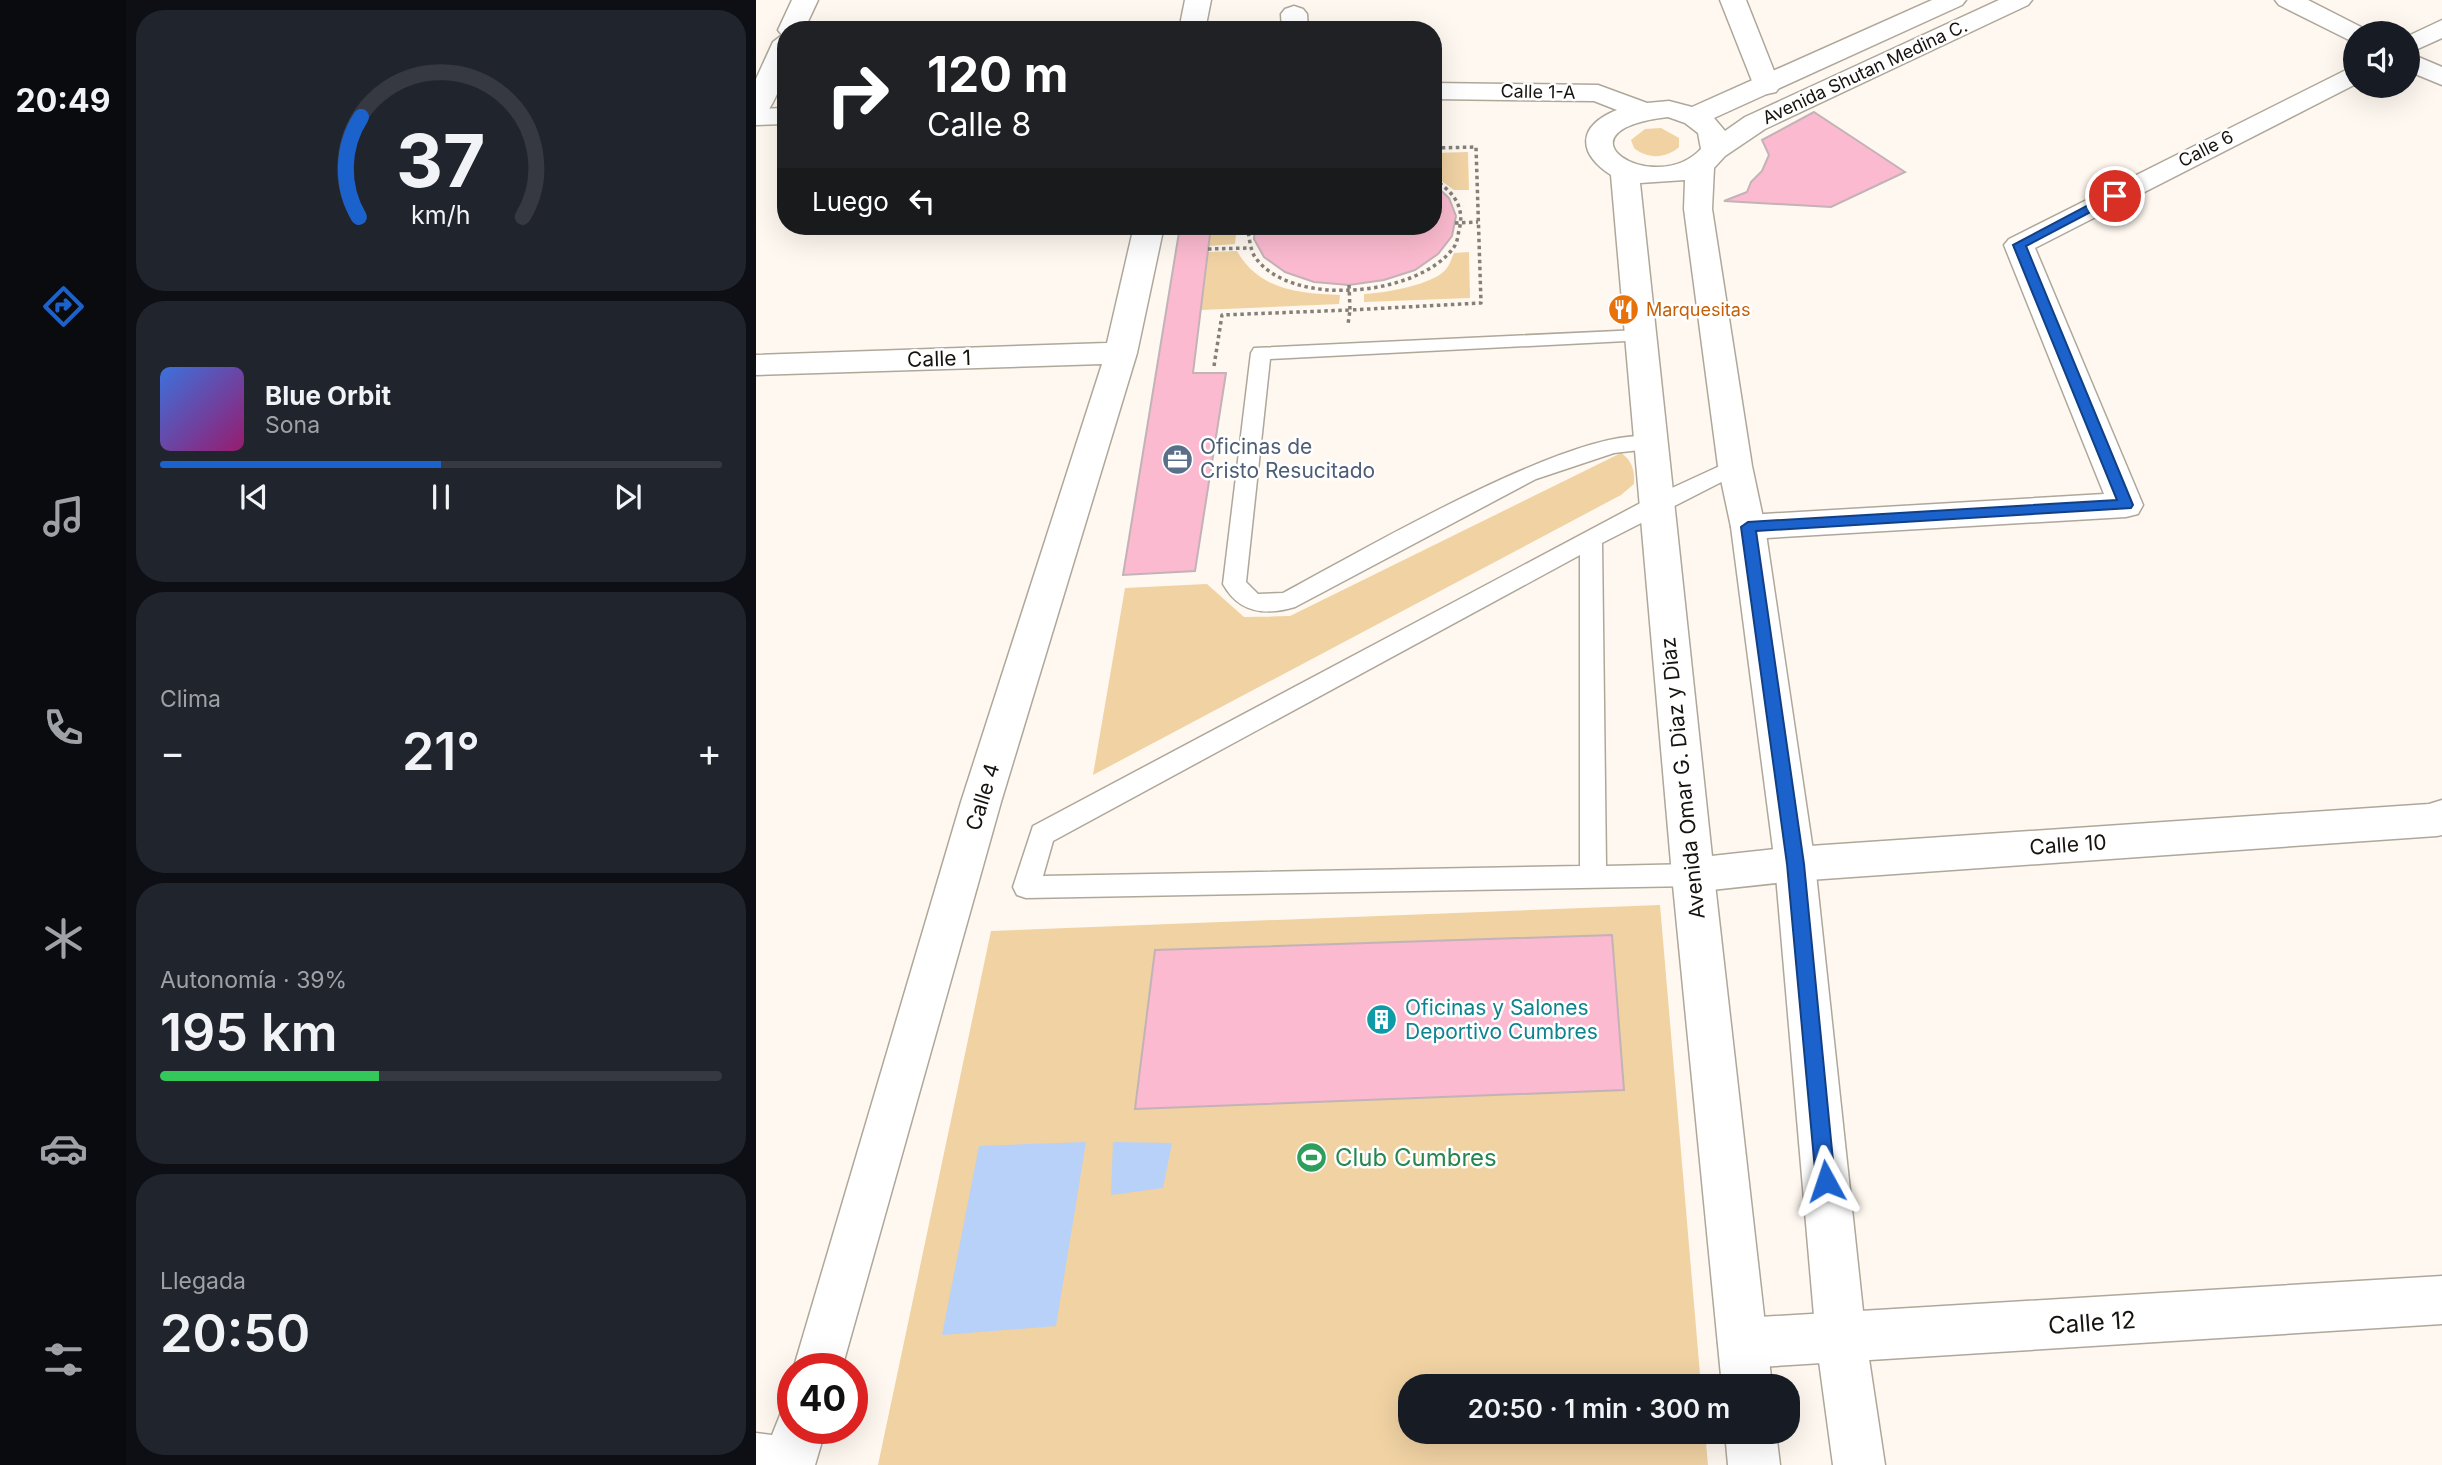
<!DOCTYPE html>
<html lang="es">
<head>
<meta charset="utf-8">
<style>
	body { margin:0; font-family:Inter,sans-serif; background:#20242c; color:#f1f3f6; height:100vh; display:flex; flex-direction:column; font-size:26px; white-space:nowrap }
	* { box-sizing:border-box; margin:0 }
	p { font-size:23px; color:#9ea1a6 }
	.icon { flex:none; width:38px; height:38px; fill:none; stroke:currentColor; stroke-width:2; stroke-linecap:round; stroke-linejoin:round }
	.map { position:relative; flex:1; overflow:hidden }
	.details { display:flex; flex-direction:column; gap:10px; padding:10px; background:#0d0f14; width:630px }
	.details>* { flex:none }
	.guide { position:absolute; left:21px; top:21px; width:665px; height:214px; border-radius:28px; box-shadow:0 7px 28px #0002; background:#202124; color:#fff; overflow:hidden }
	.tools { position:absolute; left:1587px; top:21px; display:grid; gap:14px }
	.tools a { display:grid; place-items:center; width:77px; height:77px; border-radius:50%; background:#171b24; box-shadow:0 7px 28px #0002; font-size:35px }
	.speed { position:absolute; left:21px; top:1353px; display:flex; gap:14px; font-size:35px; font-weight:700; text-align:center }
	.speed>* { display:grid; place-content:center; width:91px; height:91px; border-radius:50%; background:#171b24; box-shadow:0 7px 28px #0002; line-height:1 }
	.speed .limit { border:10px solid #d22; background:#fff; color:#111 }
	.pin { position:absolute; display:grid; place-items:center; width:60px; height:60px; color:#fff; margin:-30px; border:4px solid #fff; border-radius:50%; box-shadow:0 2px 7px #0007 }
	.me { position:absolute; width:77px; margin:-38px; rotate:355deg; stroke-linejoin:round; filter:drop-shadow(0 0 5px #0008) }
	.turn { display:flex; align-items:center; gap:24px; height:147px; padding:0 35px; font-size:32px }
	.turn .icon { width:91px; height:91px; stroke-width:2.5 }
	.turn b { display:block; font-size:49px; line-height:60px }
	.then { display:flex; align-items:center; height:66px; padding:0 35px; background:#0003; gap:14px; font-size:26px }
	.big { font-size:52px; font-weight:600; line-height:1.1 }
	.details .card { flex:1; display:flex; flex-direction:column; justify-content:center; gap:10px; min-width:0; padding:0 24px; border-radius:28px; background:#20242c }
	.details .dial { align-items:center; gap:0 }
	.dial svg { height:182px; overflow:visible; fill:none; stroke:#363941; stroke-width:7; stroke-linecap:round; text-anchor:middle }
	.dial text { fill:#f1f3f6; stroke:none }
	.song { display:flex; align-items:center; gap:21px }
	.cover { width:84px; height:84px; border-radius:10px; background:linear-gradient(135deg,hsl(220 70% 55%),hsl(320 70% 35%)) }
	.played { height:7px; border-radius:4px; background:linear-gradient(90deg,#1c62cd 50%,#363941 50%) }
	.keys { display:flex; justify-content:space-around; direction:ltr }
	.heat { display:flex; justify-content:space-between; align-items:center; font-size:38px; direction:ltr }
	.charge { height:10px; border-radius:5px; background:linear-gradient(90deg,#34c759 39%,#363941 0) }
	.trip { position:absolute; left:642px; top:1374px; width:402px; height:70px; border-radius:28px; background:#171b24; box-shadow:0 7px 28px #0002; font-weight:600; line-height:70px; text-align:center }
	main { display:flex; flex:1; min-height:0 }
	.tab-bar { display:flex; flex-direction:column; width:126px; justify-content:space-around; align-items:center; background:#090b0e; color:#9ea1a6 }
	.tab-bar .icon { width:49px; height:49px }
	.tab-bar .on { color:#1c62cd }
	.tab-bar b { font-size:32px; color:#f1f3f6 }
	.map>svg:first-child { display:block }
	.green { fill:#f0d2a3 }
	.water { fill:#b7d1f9 }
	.building { fill:#fbbacf; stroke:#c3b2b7; stroke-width:2 }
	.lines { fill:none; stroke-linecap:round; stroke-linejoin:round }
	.lane-casing { stroke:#afa79a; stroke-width:3 }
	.street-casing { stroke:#afa79a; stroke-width:3 }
	.secondary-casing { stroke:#afa79a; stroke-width:3 }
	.path { stroke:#837f79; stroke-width:3.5; stroke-dasharray:3.5 3.5; stroke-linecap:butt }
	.lane { fill:#fff; fill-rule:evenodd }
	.street { fill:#fff; fill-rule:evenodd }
	.secondary { fill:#fff; fill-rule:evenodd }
	.route { fill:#1c62cd; stroke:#124085; stroke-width:2 }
	.labels { text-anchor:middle; stroke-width:5; stroke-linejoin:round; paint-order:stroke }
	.far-street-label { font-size:18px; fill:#16130f; stroke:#fff }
	.far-food-label { font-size:18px; fill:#c56008; stroke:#fff; text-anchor:start }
	.street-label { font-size:21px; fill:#16130f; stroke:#fff }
	.service-label { font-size:21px; fill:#4e5e75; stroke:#fff; text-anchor:start }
	.culture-label { font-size:21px; fill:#0d838f; stroke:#fff; text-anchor:start }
	.near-leisure-label { font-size:24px; fill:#27864d; stroke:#fff; text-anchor:start }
	.near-street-label { font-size:24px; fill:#16130f; stroke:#fff }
</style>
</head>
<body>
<main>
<nav class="tab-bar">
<b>20:49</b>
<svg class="icon on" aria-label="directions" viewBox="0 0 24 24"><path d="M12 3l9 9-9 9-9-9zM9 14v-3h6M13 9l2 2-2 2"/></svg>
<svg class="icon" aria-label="music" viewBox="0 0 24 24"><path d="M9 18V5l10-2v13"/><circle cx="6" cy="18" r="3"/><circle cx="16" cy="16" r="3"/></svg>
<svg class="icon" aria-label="phone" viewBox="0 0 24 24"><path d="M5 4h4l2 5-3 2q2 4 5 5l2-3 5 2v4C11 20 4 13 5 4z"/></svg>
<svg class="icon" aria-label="climate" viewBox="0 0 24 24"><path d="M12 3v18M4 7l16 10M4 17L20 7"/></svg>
<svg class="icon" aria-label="car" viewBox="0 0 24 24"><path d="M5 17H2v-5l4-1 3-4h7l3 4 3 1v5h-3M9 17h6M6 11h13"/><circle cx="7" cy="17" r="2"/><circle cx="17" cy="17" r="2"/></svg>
<svg class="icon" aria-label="filters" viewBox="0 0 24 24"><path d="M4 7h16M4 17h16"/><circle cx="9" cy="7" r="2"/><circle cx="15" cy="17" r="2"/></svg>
</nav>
<section class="details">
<div class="card dial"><svg viewBox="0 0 100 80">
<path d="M14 69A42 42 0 1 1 86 69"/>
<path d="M14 69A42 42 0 0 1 15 25" stroke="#1c62cd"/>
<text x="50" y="56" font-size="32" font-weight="700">37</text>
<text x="50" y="72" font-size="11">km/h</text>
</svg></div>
<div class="card">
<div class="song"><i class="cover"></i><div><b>Blue Orbit</b><p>Sona</p></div></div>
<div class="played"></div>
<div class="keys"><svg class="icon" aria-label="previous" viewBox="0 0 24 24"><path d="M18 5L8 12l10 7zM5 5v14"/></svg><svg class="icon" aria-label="pause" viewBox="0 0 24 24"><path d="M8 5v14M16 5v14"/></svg><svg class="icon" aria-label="next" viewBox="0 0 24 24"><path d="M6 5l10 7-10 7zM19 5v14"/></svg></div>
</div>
<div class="card"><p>Clima</p>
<div class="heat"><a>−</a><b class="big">21°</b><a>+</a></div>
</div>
<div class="card"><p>Autonomía · 39%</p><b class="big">195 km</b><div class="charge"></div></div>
<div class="card"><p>Llegada</p><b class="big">20:50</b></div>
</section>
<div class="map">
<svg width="1686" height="1465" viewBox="0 0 1686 1465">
	<rect width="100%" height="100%" fill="#fef8f0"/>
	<path class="green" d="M905,128l18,10v9c-13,12 -32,12 -45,1l-3,-8 14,-11z
		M712,152l1,38h-15l-21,-15v-22z
		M455,226h26l-2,18 -26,2z
		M481,251c22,39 61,42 103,44l-1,9 -138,6 7,-58z
		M713,252l1,46 -106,4v-8c20,-1 71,-9 83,-26 3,-4 5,-11 7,-15z
		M865,453c11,7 14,18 13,31l-13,11 -528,280 32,-187 82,-4 37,33 46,-1z
		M904,905l41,481h-291v46h295l3,33h-830l113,-534z"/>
	<path class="water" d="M330,1142l-30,184 -114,9 37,-189z
		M357,1142l59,1 -9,45 -52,7z"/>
	<path class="building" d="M1058,112l91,60 -74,35 -107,-6 23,-9 4,-10 11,-11 7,-16 -7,-15z
		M677,183l16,15 7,18 -4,20 -14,18 -23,16 -31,10 -35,5 -35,-3 -29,-10 -21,-15 -10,-18 1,-13h178z
		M424,226h31l-18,147h33l-31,198 -72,4z
		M856,935l12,155 -489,19 20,-159z"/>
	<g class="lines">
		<defs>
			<path id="lane" d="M883,330l7,2 3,4 -3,4 -376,19 -24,223 12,12 25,-1c72,-38 303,-175 374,-155l4,5 -4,5 -43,5 -78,26 -241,128c-30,9 -56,6 -72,-23l28,-231 3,-5z
				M979,459l8,2 3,5 -3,5 -141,72 4,323 87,-2 9,3 4,8 -4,8 -9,3 -667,12 -9,-3 -4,-8 20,-61 615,-327zM824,555v311l-537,10 10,-35z"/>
			<path id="street" d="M36,0h26l-14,30h-18c0,34 0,54 -20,84l-10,2v-37l17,-37 9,-7 -4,-5z
				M429,0h26l-6,30h-26z
				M964,0h26l34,86 -4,6 -9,2 -9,-2 -4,-6z
				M1519,0h33l57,29 3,4h-12v9l-9,-3 -68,-34z
				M538,6l9,3 4,5 1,16h-26l-1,-16 4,-5z
				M1686,20v18l-33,15 33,14v18l-34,-14v-35z
				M1600,65v19l-321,164 108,257 -5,9 -12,3 -378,22 -12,-3 -5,-9 5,-9 12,-3 356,-21 -100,-249 5,-6z
				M378,226h30l-27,127 -136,449 -159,566 -49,2 168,-568 141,-438 -346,11v-20l351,-12z
				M1686,800v35l-5,1 -642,45 -102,11 -15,-5 -6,-12 6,-12 15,-5 102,-11 634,-43z
				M1686,1276v48l-699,44 -18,-7 -7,-18 7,-18 18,-7z
				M37,1405v23h33l-11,37h-59v-32l16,2 10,-25z"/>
			<path id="secondary" d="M1176,0h34l-4,5 -248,113 11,13 20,-14 254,-117h33l-4,5 -263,124 -40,27 -11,12 -2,41 40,257 13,61 50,337 51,475 19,126h-52l-17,-126 -41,-475 -44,-337 -13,-61 -34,-257 1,-29 -45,3 74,692 58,511h-50l-50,-511 -61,-700c-34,-22 -34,-49 6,-65l-23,-9 -161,-2v-16l165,2 49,18 22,-2 23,6zM912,117l17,6 13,10 3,16c-47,50 -153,-18 -33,-32z
				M30,108v16l-30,1v-16z
				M969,1432h51l4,33h-52z"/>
		</defs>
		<use href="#lane" class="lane-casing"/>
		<use href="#street" class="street-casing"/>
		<use href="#secondary" class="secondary-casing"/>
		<path class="path" d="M699,223l23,-1
			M491,226c2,9 3,24 8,31 36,52 165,39 199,-10 4,-5 4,-15 6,-21 4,-22 -9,-36 -27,-47
			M452,249l41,-1
			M593,285l1,25 131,-7 -5,-156 -43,1
			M458,366l8,-51 128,-5 -2,14"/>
		<use href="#lane" class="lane"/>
		<use href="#street" class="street"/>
		<use href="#secondary" class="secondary"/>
	</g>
	<path class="route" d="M1355,193l10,3 -95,50 107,259 -2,3 -375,23 48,333 31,317 -3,6 -6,3 -7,-3 -3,-6 -29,-317 -46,-337 7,-5 369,-22 -104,-255z"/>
	<defs>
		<symbol id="restaurant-disc" viewBox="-11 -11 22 22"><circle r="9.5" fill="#e8710a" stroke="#fff"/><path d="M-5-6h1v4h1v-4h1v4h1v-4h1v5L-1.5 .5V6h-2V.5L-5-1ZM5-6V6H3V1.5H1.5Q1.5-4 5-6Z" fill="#fff"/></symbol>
		<symbol id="office-disc" viewBox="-11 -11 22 22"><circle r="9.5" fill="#5c6f8a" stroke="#fff"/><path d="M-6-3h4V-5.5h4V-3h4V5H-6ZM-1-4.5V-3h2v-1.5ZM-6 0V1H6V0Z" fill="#fff"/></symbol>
		<symbol id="building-disc" viewBox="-11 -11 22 22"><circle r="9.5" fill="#0f9aa8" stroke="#fff"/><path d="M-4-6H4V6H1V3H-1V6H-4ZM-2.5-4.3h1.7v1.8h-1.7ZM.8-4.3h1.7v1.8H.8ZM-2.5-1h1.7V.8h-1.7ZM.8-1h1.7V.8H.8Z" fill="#fff"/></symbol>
		<symbol id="stadium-disc" viewBox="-11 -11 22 22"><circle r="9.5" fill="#2e9e5b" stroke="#fff"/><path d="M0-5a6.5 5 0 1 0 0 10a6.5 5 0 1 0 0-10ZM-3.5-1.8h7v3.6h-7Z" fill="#fff"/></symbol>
	</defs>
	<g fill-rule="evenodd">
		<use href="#restaurant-disc" x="850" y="292" width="35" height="35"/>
		<use href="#office-disc" x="404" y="442" width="35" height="35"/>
		<use href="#building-disc" x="608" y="1002" width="35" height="35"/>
		<use href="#stadium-disc" x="538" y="1140" width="35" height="35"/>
	</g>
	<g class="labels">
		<g class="far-street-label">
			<text transform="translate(1109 72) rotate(-25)" y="6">Avenida Shutan Medina C.</text>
			<text transform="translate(782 92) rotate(1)" y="6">Calle 1-A</text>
			<text transform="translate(1450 149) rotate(-27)" y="6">Calle 6</text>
		</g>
		<g class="far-food-label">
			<text x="890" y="316">Marquesitas</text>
		</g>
		<g class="street-label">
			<text transform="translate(183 359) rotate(-2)" y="7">Calle 1</text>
			<text transform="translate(927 778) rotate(-96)" y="7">Avenida Omar G. Diaz y Diaz</text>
			<text transform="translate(227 797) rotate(-73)" y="7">Calle 4</text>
			<text transform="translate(1312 845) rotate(-4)" y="7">Calle 10</text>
		</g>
		<g class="service-label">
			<text x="444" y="454">Oficinas de<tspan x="444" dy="24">Cristo Resucitado</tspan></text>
		</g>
		<g class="culture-label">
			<text x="649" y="1015">Oficinas y Salones<tspan x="649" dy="24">Deportivo Cumbres</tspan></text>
		</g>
		<g class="near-leisure-label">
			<text x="579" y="1166">Club Cumbres</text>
		</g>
		<g class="near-street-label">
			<text transform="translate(1336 1323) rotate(-4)" y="8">Calle 12</text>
		</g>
	</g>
</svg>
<div class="tools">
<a><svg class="icon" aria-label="sound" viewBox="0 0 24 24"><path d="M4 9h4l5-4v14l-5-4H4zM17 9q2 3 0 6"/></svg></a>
</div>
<div class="speed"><div class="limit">40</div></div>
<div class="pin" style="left:1359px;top:196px;background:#d93025"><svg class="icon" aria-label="arrive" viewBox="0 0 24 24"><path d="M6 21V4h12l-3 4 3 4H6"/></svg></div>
<svg class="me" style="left:1070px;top:1181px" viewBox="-20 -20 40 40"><path d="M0-17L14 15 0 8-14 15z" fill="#1c62cd" stroke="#fff" stroke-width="4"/></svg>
<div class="trip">20:50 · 1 min · 300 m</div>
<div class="guide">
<div class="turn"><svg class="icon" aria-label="right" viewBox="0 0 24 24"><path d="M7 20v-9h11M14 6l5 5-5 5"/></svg><div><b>120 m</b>Calle 8</div></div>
<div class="then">Luego<svg class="icon" aria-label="left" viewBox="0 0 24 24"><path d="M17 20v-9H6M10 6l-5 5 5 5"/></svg></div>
</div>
</div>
</main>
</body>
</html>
